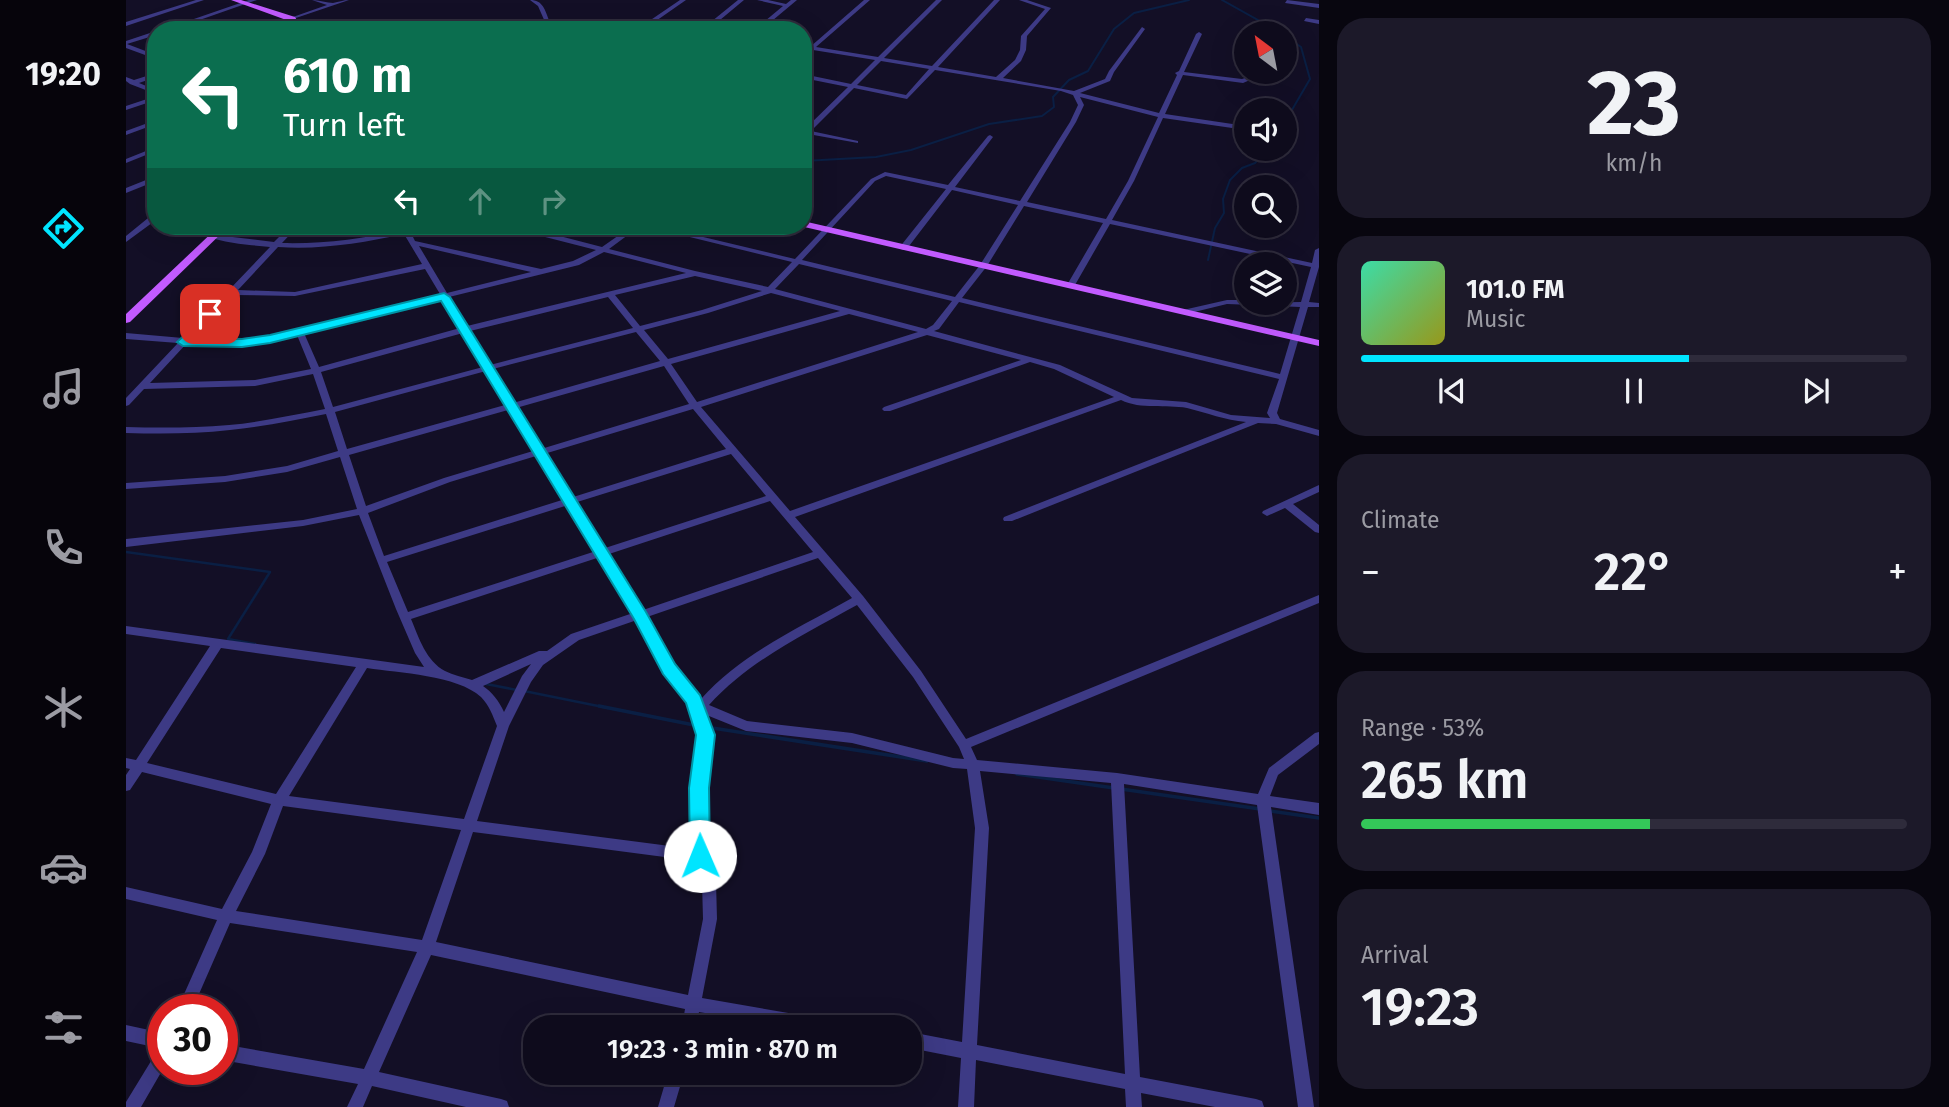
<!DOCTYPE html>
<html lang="en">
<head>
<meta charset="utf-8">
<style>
	body { margin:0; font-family:"Fira Sans",sans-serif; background:#1c1929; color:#f1f3f6; height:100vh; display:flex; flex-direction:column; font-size:26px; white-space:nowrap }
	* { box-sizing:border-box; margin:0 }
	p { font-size:23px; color:#9b9ba3 }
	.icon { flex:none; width:38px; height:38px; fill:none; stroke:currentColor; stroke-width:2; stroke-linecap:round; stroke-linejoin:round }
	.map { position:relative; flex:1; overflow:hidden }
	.details { display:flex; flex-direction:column; gap:18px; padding:18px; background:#08060f; width:630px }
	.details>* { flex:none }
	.guide { position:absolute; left:21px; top:21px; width:665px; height:214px; border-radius:28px; box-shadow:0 7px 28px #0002,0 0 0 2px #2e2b3b; background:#0b6e4f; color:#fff; overflow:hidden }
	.needle { width:46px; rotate:328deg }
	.tools { position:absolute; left:1108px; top:21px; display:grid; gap:14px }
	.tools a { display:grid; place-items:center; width:63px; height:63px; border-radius:50%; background:#0e0b1c; box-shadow:0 7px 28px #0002,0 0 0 2px #2e2b3b; font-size:35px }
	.speed { position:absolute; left:21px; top:994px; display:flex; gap:14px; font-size:35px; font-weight:700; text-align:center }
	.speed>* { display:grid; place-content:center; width:91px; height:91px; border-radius:50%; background:#0e0b1c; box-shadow:0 7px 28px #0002,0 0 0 2px #2e2b3b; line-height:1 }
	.speed .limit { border:10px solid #d22; background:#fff; color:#111 }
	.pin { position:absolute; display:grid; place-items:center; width:60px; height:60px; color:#fff; margin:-30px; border-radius:14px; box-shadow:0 4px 10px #0006 }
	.me { position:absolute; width:77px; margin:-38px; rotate:359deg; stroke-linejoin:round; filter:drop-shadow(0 0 5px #0008) }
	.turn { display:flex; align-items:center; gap:24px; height:147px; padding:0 21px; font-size:32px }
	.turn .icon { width:91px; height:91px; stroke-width:2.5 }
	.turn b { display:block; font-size:49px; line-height:60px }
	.lanes { display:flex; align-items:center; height:66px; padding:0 21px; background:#0003; justify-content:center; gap:35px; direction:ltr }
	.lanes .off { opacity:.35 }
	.big { font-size:52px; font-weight:600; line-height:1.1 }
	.details .tile { flex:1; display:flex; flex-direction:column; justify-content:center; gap:10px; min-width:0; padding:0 24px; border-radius:28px; background:#1c1929 }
	.details .dial { align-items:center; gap:0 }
	.dial b { font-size:91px; line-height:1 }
	.song { display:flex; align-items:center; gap:21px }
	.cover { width:84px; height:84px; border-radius:10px; background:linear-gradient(135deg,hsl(160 70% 55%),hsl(60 70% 35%)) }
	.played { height:7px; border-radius:4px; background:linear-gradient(90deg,#00e5ff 60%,#2e2b3b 60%) }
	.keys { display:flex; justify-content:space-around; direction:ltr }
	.heat { display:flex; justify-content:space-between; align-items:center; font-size:38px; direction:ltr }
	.charge { height:10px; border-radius:5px; background:linear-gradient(90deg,#34c759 53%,#2e2b3b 0) }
	.trip { position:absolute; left:397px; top:1015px; width:399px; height:70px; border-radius:28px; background:#0e0b1c; box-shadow:0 7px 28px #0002,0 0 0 2px #2e2b3b; font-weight:600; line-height:70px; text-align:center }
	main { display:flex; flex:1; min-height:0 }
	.dock { display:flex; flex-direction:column; width:126px; justify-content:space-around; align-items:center; background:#06040b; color:#9b9ba3 }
	.dock .icon { width:49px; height:49px }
	.dock .active { color:#00e5ff }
	.dock b { font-size:32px; color:#f1f3f6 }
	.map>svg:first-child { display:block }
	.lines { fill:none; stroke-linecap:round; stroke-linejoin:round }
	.stream-far2 { stroke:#0a1f44; stroke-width:2 }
	.stream-far1 { stroke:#0a1f44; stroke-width:2.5 }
	.stream { stroke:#0a1f44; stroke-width:3.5 }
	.minor { fill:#3d3a85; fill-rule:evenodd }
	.major { fill:#c25bff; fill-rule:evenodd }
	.route { fill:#00e5ff; stroke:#0095a6; stroke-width:2 }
</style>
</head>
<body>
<main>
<nav class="dock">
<b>19:20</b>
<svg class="icon active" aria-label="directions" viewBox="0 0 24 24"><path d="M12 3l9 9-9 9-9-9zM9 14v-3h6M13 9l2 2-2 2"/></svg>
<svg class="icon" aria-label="music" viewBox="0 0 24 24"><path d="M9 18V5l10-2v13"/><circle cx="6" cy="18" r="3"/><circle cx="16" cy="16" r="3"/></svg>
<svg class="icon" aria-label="phone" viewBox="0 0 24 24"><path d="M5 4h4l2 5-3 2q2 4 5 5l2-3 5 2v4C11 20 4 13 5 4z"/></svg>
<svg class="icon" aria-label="climate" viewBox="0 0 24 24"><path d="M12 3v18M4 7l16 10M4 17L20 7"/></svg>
<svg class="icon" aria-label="car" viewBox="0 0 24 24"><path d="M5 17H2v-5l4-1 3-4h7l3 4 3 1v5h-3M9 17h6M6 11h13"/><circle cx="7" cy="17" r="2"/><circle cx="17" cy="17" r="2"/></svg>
<svg class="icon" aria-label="filters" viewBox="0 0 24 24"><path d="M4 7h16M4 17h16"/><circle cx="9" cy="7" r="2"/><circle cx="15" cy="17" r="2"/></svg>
</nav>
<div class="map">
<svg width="1193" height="1107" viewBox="0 0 1193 1107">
	<rect width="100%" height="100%" fill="#130f26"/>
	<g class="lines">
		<path class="stream-far2" d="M1096,0l59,33
			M1158,35l17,12 9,32 -21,36 -5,16
			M677,161l73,-4 35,-7 78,-26 53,-8 12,-9 -1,-10 16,-17 19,-9 26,-42 20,-16 55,-13
			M1082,260l7,-32 9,-15 -1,-14 7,-19 12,-12 13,-5 12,-14"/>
		<path class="stream-far1" d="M0,552l144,20 -42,67 27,5
			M360,684l31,6
			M398,691l84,17"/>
		<path class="stream" d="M473,706l100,20
			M580,727l221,34
			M891,774l97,14
			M995,789l139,20
			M1144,811l49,7"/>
		<path class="minor" d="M70,0h8l-78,26v-4z
			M123,0h8l-86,30h-9z
			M186,0c7,0 15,3 21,3 6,-1 10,-3 16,-3l-59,20v-2l37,-13z
			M404,0c13,0 15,10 19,20l31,10h-10l-25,-8 -7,-16z
			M554,0h6l-43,30h-7z
			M612,0h6l-36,30h-7z
			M631,0h11l18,4 5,-4h6l-36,30h-7l29,-24z
			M738,0h6l-54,47 62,10 58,-57h6l-58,58 48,8 62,-66h6l-62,67 58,10 19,-17 5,-10 1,-14 24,-27 -26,-9h8l24,8 -24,28 -1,14 -5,11 -18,17 71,13 31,-12 4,-8 33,-44 3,2 -31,43 -4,9 -30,12 79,20 18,-38 -2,-2 4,-2 17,-37 3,-2 3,2 -18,38 58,7 3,-1 2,-6h6l-3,8 -7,3 -60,-8 -18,39 81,12v4l-83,-12 -29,63 -22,39 200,43 3,-13 4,-2v19l-10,35 10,1v4h-11l-31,106 3,6 39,11v6l-43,-12 -18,-1 -246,98h-8l-1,-2 1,-2 242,-95c-21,-2 -39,-9 -59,-14 -21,-4 -46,2 -66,-8l-326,117 68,79 58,75 45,68 353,-144v8l-348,144 6,13 140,13 141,21 11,-26 46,-35 4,-1v12l-41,31 -8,21 49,7v12l-48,-8 43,300h-16l-41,-302 -133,-21 16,293 116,22 6,2 2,6h-49l-74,-14 1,14h-16l-1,-18 -149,-29 -2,47h-16l3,-49 -51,-10v-16l52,10 13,-214 -8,-59 -14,-1 -101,-25 -106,-12 -42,-17 7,21 -6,53 2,68 9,26 1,37 -15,79 127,22 5,2 2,5h-48l-89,-15 -3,15h-14l3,-18 -254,-54 -52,117 122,27 6,2 2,6h-43l-94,-21 -9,21h-16l11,-23 -136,-24v-16l142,25 53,-117 -187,-29 -38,87h-15l40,-90 -91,-21v-12l96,22 30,-57 19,-48 -129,-32 -12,18 -4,1v-16l4,-6 -4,-1v-10l10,2 74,-114 -84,-12v-8l298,41 -9,-14 -19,-44 -37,-94 -56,11 -177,21v-8l177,-19 54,-11 -17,-52 -53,15 -62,10 -99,7v-6l99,-7 62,-10 51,-15 -12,-37c-32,6 -64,13 -96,16 -35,4 -69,4 -104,3v-6c34,1 68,1 103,-2 32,-3 64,-10 96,-16l-12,-35 -58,12 -111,3 -15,16 -3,1v-8l52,-55 -52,-4v-6l57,5 87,-91c-25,-3 -59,-3 -79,-21h9l24,10 50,6 16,-16h8l-16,17c41,1 80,-4 120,-13l-3,-4h8l1,3 14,-3h13l-1,2 -23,5 4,8 126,28 32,-8 23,-11 -86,-22 -1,-2h12l81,21 30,-21h8l-31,23 86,22 73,16 24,-25 -147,-36h12l138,33 76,-80 14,-7 63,13 40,-49 2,-1 3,2 -38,50 65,14 50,-79 8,-17 -5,-10 -12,-4 -126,-21 -28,29 -53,-11 -43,43 47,10v2l-50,-9 -5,3v-8h2l43,-42 -45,-9v-4l48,10 24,-24 -62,-10 -10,8v-5l4,-4h-4v-4l7,2zM755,61l48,8 -23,26 -49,-10zM954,97l78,20 -30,64 -22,38 -79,-17 49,-80 8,-17zM760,176l60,13 -47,59 4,2h3l46,-60 66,15 -38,60 -25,32 -153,-37 73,-79zM898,206l79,17 -36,62 4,2 4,-2 35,-61 201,43 -10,35 -55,1v-3h-19l-44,10 -1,2 4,2 41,-10 73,3 -20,67 -318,-76 25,-32zM278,234l18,30 -127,28 -57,-2 40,-43c43,3 84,-4 126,-13zM293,246l112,26 -84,21zM478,252l82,21 -219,53 -18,-29 130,-32zM673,264l153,37 -19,24 -7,4 -151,-40zM299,269l15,25 -170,42 -54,4 -24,-1 41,-44 62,1zM569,276l67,15 -60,19 -62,16 -25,-31zM645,293l69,18 -172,48 -24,-29 64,-17zM482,297l25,31 -143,37 -20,-34zM316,299l18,29 -141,39 -15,-34zM833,302l320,77 -12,34 3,5 -39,-3 -45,-13 -54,-4 -72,-33 -126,-34 5,-2zM723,314l69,18 -221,70 -26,-38zM510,332l24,29 -147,42 -20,-34zM337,333l20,34 -150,40 -12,-35zM171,335l14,34 -56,11 -105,3 37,-40c37,3 73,1 110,-8zM801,335l94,25 -137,47 -2,2 2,2h6l140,-49 24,7 60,28 -324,114 -89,-104zM538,366l25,38 -148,45 -25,-41zM360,371l19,34 -158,44 -12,-37zM567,409l33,40 -156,49 -26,-44zM382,410l25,41 -89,27 -78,28 -17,-51zM605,454l35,42 -164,53 -28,-46zM410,456l26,44 -178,56 -16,-43 82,-31zM644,501l43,51 -170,58 -37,-55zM439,506l28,46 -185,60 -21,-50zM471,558l36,55 -62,21 -24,17h-8l-67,29c-9,-3 -19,-5 -27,-9 -19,-10 -26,-33 -34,-52zM692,558l34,40c-53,30 -110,55 -151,101l-3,-2 -25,-31 -26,-49zM731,605l56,72 46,70 5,12 -11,-1 -101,-25 -105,-12 -38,-16c41,-45 96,-71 148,-100zM511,620l28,52 24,30 10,33 -6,53v61l-216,-28 32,-95 22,-44 12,-17 36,-25zM95,648l135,19 -80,127 -129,-31zM405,664l-9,12 -18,36c-5,-11 -12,-20 -21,-26zM241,668c32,5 90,7 114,29 8,8 12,19 16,29l-33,93 -175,-23zM854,771l131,12 14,291 -148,-29 12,-217zM157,806l178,24 -39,110 -186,-29 29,-57zM347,832l222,29 7,21 1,37 -15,76 -252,-53z
			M1161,0l32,4v4l-34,-5z
			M1180,18l13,2v4l-15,-3z
			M171,21l106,2 15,7h-8l-8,-3 -107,-3z
			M30,31v4l-29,9 29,11v4l-30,-11v-7z
			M30,73v4l-17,6 17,7v4l-26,-10 -4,-3v-4l8,3z
			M30,96v4l-30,10v-4z
			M30,120v4l-30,11v-4z
			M30,147v4l-30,12v-4z
			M30,176v5l-30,12v-5z
			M27,214h3v6l-30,22v-6z
			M1193,485v7l-26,12 26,21v8l-4,-1 -30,-24 -18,8 -5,-3 1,-2z
			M0,1025l37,8v36l-22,38h-15v-5l33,-54 -33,-7z
			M542,1073h16l-10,34h-16z"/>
		<path class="major" d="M105,0h10l54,17 8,13h-7l-7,-9z
			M677,221l516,119v6l-519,-120h3z
			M93,226h10l-99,96 -4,1v-9z"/>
	</g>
	<path class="route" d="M318,293l6,4 196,315 29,52 25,31 15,40 -6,53 1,68 -3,6 -7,3 -7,-3 -3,-6 -1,-68 7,-53 -10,-32 -23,-29 -29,-55 -193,-318 -171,42 -28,4 -59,-1 -6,-4 33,-31 6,3 -22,24 48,1 28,-4z"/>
</svg>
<div class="tools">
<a><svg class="needle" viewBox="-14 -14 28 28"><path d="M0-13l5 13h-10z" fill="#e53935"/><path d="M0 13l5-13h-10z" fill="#9b9ba3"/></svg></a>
<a><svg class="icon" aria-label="sound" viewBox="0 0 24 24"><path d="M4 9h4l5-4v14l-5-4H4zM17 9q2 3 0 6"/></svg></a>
<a><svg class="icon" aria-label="search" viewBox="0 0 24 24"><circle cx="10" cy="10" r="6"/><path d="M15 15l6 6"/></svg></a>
<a><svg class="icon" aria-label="layers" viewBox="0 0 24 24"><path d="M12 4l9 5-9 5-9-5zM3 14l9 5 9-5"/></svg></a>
</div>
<div class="speed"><div class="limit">30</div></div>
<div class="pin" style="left:84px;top:314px;background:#d93025"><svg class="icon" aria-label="arrive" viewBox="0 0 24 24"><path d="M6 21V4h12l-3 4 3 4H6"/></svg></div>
<svg class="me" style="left:574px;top:856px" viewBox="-20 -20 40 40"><circle r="19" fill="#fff"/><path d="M0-13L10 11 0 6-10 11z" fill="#00e5ff"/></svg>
<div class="trip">19:23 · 3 min · 870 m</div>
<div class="guide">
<div class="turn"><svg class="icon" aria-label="left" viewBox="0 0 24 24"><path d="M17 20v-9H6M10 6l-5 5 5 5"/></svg><div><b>610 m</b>Turn left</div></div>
<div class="lanes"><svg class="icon" aria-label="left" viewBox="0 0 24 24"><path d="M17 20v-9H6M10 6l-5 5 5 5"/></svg><svg class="icon off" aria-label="ahead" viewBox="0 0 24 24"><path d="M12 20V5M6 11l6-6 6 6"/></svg><svg class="icon off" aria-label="right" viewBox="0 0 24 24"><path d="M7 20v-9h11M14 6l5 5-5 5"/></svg></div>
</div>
</div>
<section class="details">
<div class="tile dial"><b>23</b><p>km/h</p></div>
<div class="tile">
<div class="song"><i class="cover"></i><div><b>101.0 FM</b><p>Music</p></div></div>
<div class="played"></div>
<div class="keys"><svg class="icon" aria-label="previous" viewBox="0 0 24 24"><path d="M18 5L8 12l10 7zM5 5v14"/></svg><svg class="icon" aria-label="pause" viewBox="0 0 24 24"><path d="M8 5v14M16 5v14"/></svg><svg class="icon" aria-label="next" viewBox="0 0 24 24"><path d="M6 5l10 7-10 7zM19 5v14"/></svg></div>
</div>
<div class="tile"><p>Climate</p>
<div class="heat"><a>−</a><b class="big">22°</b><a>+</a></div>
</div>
<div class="tile"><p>Range · 53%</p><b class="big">265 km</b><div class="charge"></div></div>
<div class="tile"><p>Arrival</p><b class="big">19:23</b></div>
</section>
</main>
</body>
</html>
